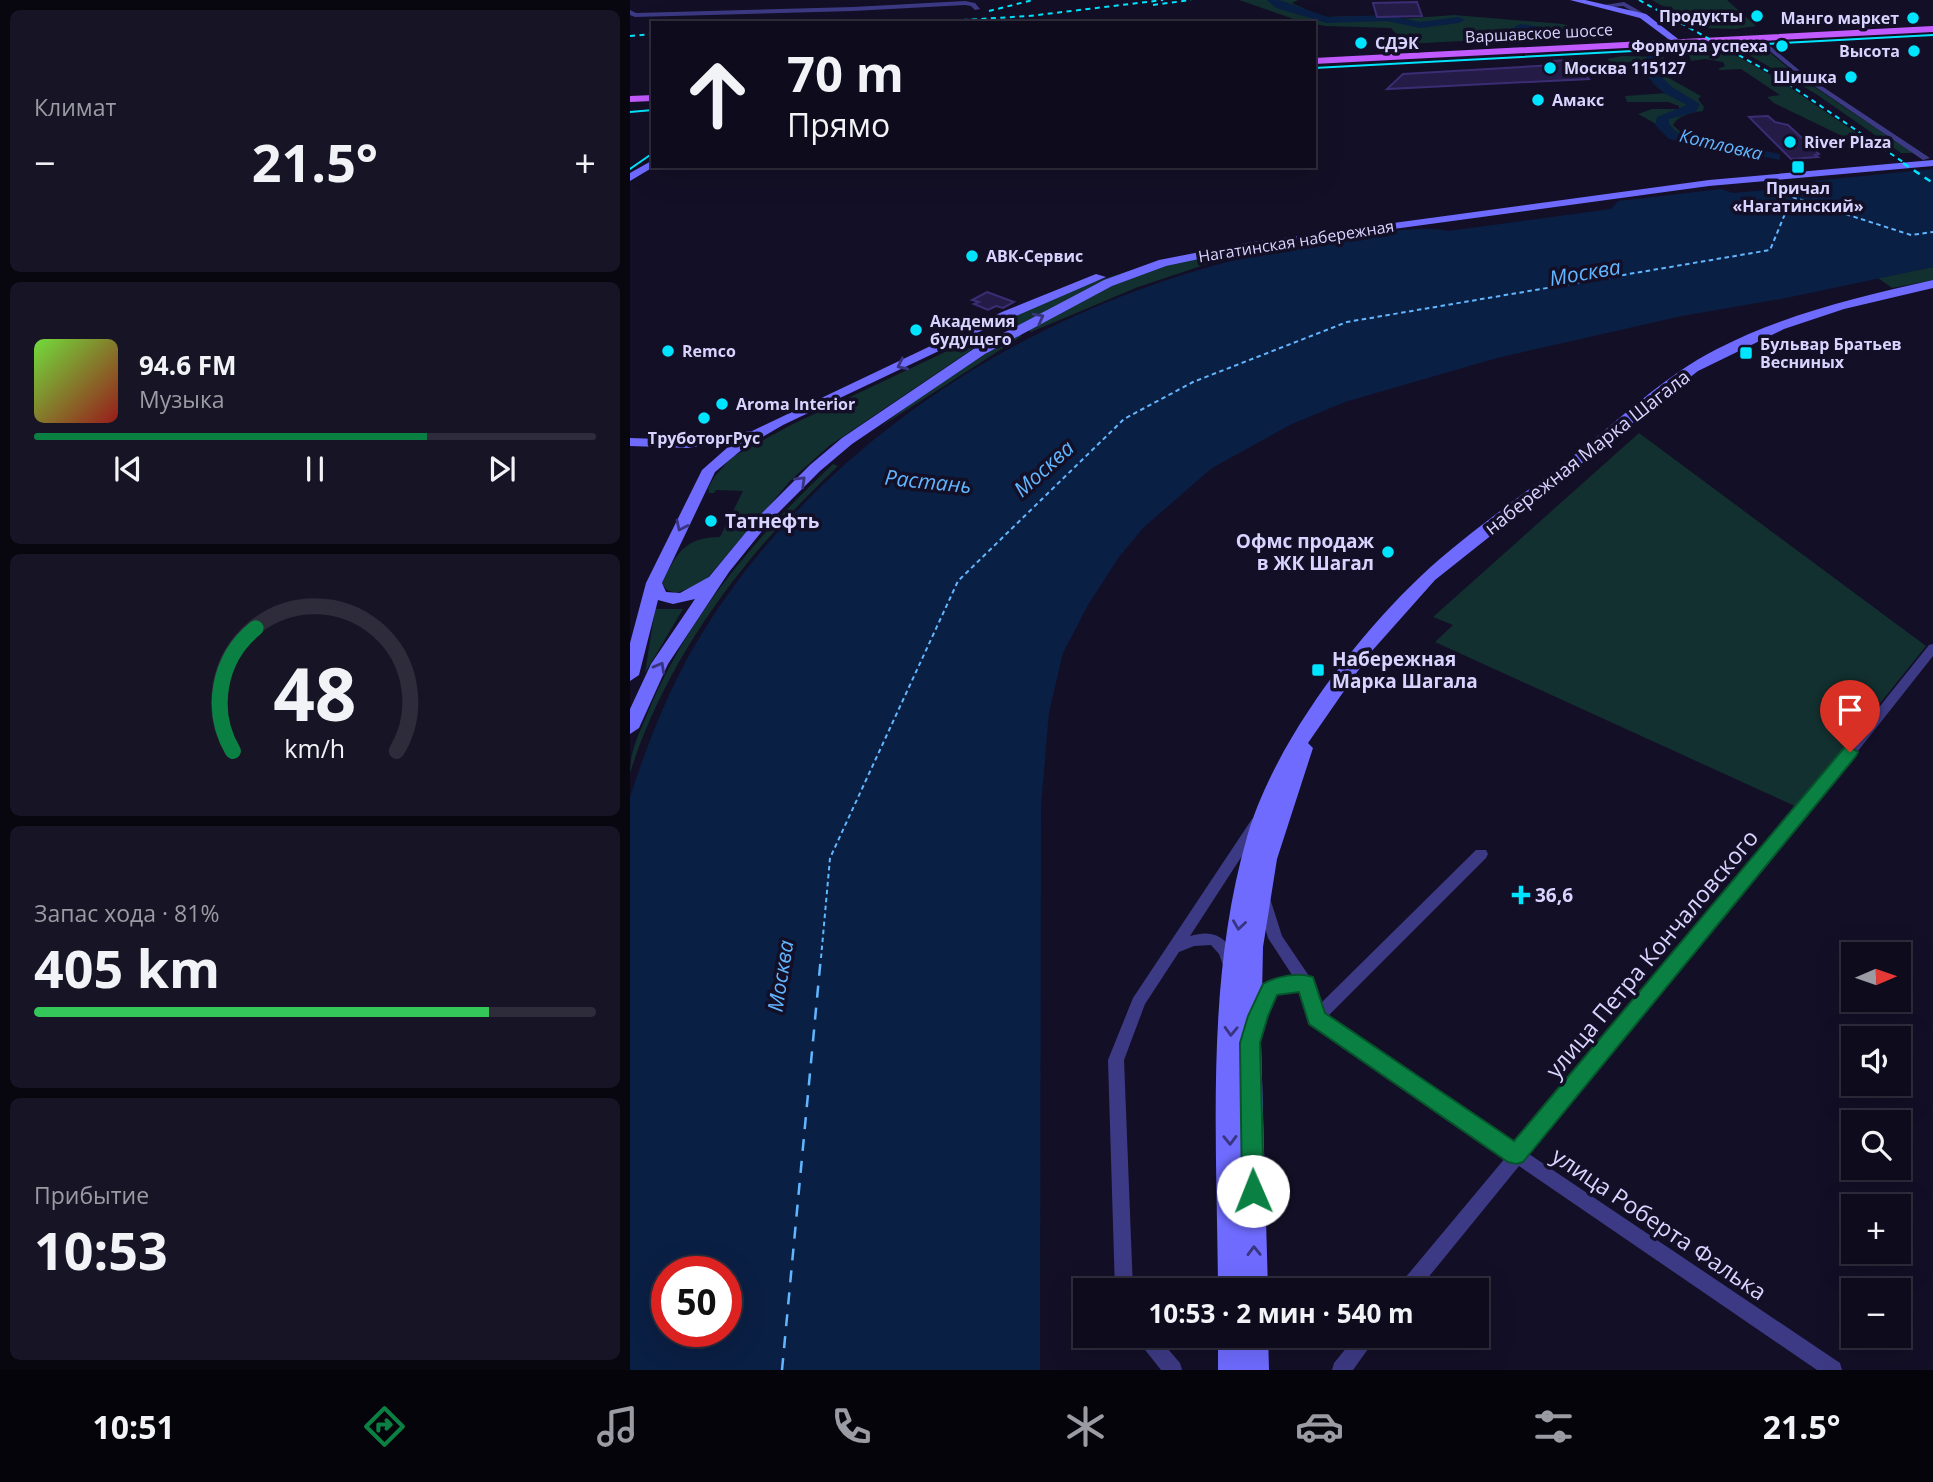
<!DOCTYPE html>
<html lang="ru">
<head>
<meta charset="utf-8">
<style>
	body { margin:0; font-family:"Open Sans",sans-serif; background:#171425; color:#f1f3f6; height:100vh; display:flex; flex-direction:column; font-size:26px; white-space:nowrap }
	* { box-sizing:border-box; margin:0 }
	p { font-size:23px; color:#9b9ba3 }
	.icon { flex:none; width:38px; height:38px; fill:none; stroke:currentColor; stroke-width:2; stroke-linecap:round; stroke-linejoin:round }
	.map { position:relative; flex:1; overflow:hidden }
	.side { display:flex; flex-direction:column; gap:10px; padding:10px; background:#08060f; width:630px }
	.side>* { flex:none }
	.banner { position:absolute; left:21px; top:21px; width:665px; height:147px; border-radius:0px; box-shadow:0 7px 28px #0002,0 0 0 2px #2e2b3b; background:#0e0b1c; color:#f1f3f6; overflow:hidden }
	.needle { width:46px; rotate:88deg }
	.controls { position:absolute; left:1211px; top:942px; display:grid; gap:14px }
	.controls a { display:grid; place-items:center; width:70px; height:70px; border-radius:0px; background:#0e0b1c; box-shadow:0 7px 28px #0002,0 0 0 2px #2e2b3b; font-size:35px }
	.speed { position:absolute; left:21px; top:1256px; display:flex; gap:14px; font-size:35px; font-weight:700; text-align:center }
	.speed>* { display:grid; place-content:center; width:91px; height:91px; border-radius:50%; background:#0e0b1c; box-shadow:0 7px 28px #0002,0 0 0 2px #2e2b3b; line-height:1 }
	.speed .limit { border:10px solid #d22; background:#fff; color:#111 }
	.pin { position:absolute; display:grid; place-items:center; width:60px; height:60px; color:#fff; margin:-72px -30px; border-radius:50% 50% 50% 0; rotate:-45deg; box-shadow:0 0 7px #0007 }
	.pin .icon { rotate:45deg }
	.me { position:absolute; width:77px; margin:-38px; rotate:359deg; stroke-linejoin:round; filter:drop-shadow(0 0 5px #0008) }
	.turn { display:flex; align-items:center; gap:24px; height:147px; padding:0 21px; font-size:32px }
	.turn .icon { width:91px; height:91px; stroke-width:2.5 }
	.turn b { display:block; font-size:49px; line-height:60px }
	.big { font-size:52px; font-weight:700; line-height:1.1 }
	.side .card { flex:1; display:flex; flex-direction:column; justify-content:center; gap:10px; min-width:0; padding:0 24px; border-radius:10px; background:#171425 }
	.side .dial { align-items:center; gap:0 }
	.dial svg { height:182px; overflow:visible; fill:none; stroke:#2e2b3b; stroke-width:7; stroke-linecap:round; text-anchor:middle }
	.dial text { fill:#f1f3f6; stroke:none }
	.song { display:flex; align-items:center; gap:21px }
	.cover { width:84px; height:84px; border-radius:10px; background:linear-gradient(135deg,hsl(100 70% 55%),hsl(0 70% 35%)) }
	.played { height:7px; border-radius:4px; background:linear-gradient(90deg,#0b8043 70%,#2e2b3b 70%) }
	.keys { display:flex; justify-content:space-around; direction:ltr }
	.heat { display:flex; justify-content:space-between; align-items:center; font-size:38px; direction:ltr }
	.charge { height:10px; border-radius:5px; background:linear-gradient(90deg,#34c759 81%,#2e2b3b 0) }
	.trip { position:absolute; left:443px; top:1278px; width:416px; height:70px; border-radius:0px; background:#0e0b1c; box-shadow:0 7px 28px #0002,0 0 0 2px #2e2b3b; font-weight:700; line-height:70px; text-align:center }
	.menu { display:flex; height:112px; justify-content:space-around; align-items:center; background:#06040b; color:#9b9ba3 }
	.menu .icon { width:49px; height:49px }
	.menu .active { color:#0b8043 }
	.menu b { font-size:32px; color:#f1f3f6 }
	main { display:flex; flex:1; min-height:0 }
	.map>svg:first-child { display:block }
	.green { fill:#12302f }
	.water { fill:#0a1f44; fill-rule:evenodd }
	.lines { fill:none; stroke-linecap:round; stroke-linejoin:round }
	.river { fill:#0a1f44; fill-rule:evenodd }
	.ferry-far1 { stroke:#62b6ff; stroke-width:2; stroke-dasharray:4.5 3.5; stroke-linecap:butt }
	.ferry { stroke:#62b6ff; stroke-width:2.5; stroke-dasharray:12 10; stroke-linecap:butt }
	.building { fill:#241b47; stroke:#3b2d73; stroke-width:2 }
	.street { fill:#3d3a85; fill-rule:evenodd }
	.secondary { fill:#6f6bff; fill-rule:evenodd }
	.primary { fill:#c25bff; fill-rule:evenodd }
	.tram { stroke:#00e5ff; stroke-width:2 }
	.rail-far1 { stroke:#00e5ff; stroke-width:2; stroke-dasharray:5 4.5; stroke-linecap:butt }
	.rail { stroke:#00e5ff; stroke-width:2.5; stroke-dasharray:7 6; stroke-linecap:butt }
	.oneway { stroke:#38347d }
	.route { fill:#0b8043; stroke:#07532c; stroke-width:2 }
	.poi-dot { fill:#00e5ff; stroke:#130f26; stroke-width:2.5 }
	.labels { text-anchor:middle; stroke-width:7; stroke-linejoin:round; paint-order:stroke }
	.far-poi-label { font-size:16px; font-weight:bold; fill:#d9d4ff; stroke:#130f26; text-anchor:start }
	.far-street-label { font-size:16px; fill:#d9d4ff; stroke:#130f26 }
	.far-water-label { font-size:18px; font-style:italic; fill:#62b6ff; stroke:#130f26 }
	.street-label { font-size:19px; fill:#d9d4ff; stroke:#130f26 }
	.poi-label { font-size:19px; font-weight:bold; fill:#d9d4ff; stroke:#130f26; text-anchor:start }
	.water-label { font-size:21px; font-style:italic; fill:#62b6ff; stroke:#130f26 }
	.near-street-label { font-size:23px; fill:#d9d4ff; stroke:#130f26 }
</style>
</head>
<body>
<main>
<section class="side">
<div class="card"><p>Климат</p>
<div class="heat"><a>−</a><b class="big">21.5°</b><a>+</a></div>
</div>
<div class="card">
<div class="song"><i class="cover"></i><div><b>94.6 FM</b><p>Музыка</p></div></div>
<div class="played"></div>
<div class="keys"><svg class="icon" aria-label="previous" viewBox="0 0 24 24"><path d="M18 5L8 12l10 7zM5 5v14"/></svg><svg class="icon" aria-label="pause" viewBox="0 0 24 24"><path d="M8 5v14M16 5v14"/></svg><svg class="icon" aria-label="next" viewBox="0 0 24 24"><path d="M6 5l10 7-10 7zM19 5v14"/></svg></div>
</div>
<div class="card dial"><svg viewBox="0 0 100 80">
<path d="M14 69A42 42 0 1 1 86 69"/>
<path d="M14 69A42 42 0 0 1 24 15" stroke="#0b8043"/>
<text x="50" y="56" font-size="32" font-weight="700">48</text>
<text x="50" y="72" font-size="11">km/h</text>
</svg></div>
<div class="card"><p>Запас хода · 81%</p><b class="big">405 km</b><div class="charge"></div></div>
<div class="card"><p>Прибытие</p><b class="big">10:53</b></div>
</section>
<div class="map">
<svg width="1303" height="1370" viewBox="0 0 1303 1370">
	<rect width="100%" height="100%" fill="#130f26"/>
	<path class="green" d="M609,0h59l-6,3 31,14 34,-1 29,4 68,-5 109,9 35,10 -193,10 -14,-16 -66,-2 -26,-5z
		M1022,0h75l29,26 -21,3 -34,-1z
		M1117,47h16l35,29 115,77h-12l-85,-59 -79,-46z
		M1087,48l9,2 50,28 82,56 -16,2 -68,-33 -7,-6 13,-2 -39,-26 -21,1 -2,-1 7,-3 -2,-4 -18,-3 -14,2 -3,-11z
		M992,56l42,1 -2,4 -7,2 3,9 43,24 -3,3 6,8 -1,4c-10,1 -25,4 -30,14l14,13 40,9 -54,-8c-10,-12 -22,-18 -35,-25l14,-5h27v-3l-11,-4h-41l-2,-6 42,-3 -9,-5 -24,-26 -22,1 -5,-4z
		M730,232h12l-121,22 -47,11 -66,22 -107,45 -4,-3c38,-18 76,-42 116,-56 70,-24 144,-30 217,-41z
		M1303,267v13l-41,8 -14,-10z
		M502,270l-118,58 -16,-7 80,-34z
		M387,334l5,2 -142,91 46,-35z
		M342,342l2,6 -145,98 -38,34 -88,103 -27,10 -9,-3 -5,-6c14,-30 22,-47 58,-47l23,-46 -27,-1 -2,3h-5l-1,-5 7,-12 17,-19 59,-32 173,-82z
		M1009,433l287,213 -129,161 -362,-165 18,-17 -20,-8z
		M203,464l5,2c-90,85 -170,187 -208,307 0,-21 8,-37 16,-56 40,-99 110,-181 187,-253z
		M25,609h28l-38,64z"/>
	<path class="water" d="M1303,169v98l-147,31 -104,18 -185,42 -152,44 -53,22 -80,44 -69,60 -24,29 -31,48 -25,48 -14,59 -8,94 -1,564h-410v-573c17,-52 37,-104 65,-152 126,-212 357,-352 595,-397 36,-6 127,-26 158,-17l163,-22 7,-8 103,-12 12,4 88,-8 -9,-4zM37,1272h59v60h-59z"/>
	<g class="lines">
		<path class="river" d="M637,0h12l49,17 59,-2 33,7 39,-5 6,3 -6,3 -39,5 -33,-7 -60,2 -51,-15z
			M890,24l55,8 6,3 -6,3 -59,-9 -2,-2z
			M1018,56h8l2,3 -7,8 21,20 28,17 -4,8 -27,7v5l9,9 102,21v6l-111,-21 -14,-14 2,-8 30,-12 -23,-12 -24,-23 -2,-3z"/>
		<path class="ferry-far1" d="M191,958l9,-100 128,-277 166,-162 69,-37 154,-60 423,-72 22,-53 119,38 22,-3"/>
		<path class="ferry" d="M152,1370l39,-414"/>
	</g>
	<path class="building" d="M787,2l5,14 -45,1 -4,-14z
		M942,60l17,19 -202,10 16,-15 152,-9 -4,-4z
		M1138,116l7,6 13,3 31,29 -4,1 3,2 -27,2 -42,-42z
		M357,292l27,10 -11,6 -7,-2 -8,4 -14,-6 5,-2 -7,-2z"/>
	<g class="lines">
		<path class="street" d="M335,1l10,2 5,6 -5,1 -4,-4 -6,-1 -112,6 -218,6 -5,-2v-5l6,3 217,-6z
			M994,2l26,15 1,1 -5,1 -23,-13 -22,2 -3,-2z
			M1116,36l18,5 41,34 125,83 -7,2 -122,-83 -41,-34 -16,-4z
			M1303,644v12l-128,162 -276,336 311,209 2,7h-25l-298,-204 -101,124h-21l3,-6 106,-127 -195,-135 -11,-32c-28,2 -26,9 -38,32l-5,2 -5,-2 -3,-4c10,-27 16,-36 45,-40l-26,-40 -11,-39 2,-4 5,-1 5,1 13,41 29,43 9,25 156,-154h10l2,4 -2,4 -159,159 189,128 279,-333 134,-167z
			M627,817l5,2 2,3 -74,114c26,-8 40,3 46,28l-2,4 -5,2 -5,-2 -5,-14 -8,-9 -17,1 -15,6 -34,52 -21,56 9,230h-18l-7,-230 25,-62 119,-179z
			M505,1335h21l24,28 2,7h-21l-23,-29z
			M727,1335h21l-25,35h-21l2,-7z"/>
		<path class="secondary" d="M940,0h15l61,14 36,28 -7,2 -35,-26z
			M23,160v6h2l-25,15v-8z
			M1303,160v6l-224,20 -463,63 -80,17 -54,20 -127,68 -133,90 -32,27 -49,49 -42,52 -61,92 -29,64 -9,6v-25l21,-45 44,-65 -22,5 -15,-4 -19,75 -9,6v-38l16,-60 56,-113 34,-30 -48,8 -58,-2v-8l58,2 64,-9 250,-119 94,-38 10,3 -125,54 -198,94 -38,22 -30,25 -53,111 4,9 14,1 29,-16 52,-63 49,-49 32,-27 133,-90 129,-68 55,-20 87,-17 463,-63z
			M1303,280v8l-89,21 -60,20 -86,42 -263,209 -64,72 -63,91 5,5 -36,111 -14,88 -2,96 7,247h-50c-1,-151 -13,-307 29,-453 26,-91 106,-197 174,-261 46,-43 102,-81 152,-120 46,-36 91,-80 144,-107 68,-35 142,-52 216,-69z
			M588,1335h50l1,35h-51z"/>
		<path class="primary" d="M1303,26v6l-619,32v-6z
			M23,95v6l-23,1v-6z"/>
		<path class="tram" d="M684,68l619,-33
			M0,112l23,-2
			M0,169l23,-16"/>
		<path class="rail-far1" d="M1009,0l139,77 128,87
			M523,5l38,-5
			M359,11l44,-11
			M256,23l37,-3
			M285,23l114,-7 134,-16
			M0,36l23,-2"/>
		<path class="rail" d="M1273,163l30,20"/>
	</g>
	<defs><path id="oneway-chevron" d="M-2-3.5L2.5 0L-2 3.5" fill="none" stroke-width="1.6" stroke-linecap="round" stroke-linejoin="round" transform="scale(1.75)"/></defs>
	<g class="oneway">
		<use href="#oneway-chevron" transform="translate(409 318) rotate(-28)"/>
		<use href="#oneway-chevron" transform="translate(272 365) rotate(154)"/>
		<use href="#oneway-chevron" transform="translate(171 481) rotate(-44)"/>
		<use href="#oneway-chevron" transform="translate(51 526) rotate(116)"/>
		<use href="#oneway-chevron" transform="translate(30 667) rotate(-61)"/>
		<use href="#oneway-chevron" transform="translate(609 925) rotate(98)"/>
		<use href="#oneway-chevron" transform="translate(601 1031) rotate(92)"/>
		<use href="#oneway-chevron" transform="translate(600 1140) rotate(89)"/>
		<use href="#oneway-chevron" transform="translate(624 1251) rotate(-91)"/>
	</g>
	<path class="route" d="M1220,747l8,5 -2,4 -333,406 -7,2 -8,-2 -199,-138 -10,-32 -22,3 -9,21 -8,27 4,148 -3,7 -8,3 -8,-3 -3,-7 -2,-148 8,-27 15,-32c13,-8 35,-12 50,-7l12,36 189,128 330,-393z"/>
	<g class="poi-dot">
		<circle cx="1127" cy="16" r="7"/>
		<circle cx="1283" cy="18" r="7"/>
		<circle cx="731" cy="43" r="7"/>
		<circle cx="1152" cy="46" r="7"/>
		<circle cx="1284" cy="51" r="7"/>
		<circle cx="920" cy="68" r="7"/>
		<circle cx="1221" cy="77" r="7"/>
		<circle cx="908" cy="100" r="7"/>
		<circle cx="1160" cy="142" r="7"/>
		<rect x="1161" y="160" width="14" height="14" rx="3.5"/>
		<circle cx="342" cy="256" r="7"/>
		<circle cx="286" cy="330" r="7"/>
		<circle cx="38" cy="351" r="7"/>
		<rect x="1109" y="346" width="14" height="14" rx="3.5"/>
		<circle cx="92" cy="404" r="7"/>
		<circle cx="74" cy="418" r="7"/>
		<circle cx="81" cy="521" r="7"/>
		<circle cx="758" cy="552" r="7"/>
		<rect x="681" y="663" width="14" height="14" rx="3.5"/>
		<path d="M887.5 884.5h7v7h7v7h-7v7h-7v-7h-7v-7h7z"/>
	</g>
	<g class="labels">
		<g class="far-poi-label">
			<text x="1113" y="22" text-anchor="end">Продукты</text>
			<text x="1269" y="24" text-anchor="end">Манго маркет</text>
			<text x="745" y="49">СДЭК</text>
			<text x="1138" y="52" text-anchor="end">Формула успеха</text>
			<text x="1270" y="57" text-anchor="end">Высота</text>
			<text x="934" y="74">Москва 115127</text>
			<text x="1207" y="83" text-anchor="end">Шишка</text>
			<text x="922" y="106">Амакс</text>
			<text x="1174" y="148">River Plaza</text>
			<text x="1168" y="194" text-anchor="middle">Причал<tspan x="1168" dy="18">«Нагатинский»</tspan></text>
			<text x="356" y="262">АВК-Сервис</text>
			<text x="300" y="327">Академия<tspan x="300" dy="18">будущего</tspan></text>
			<text x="1130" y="350">Бульвар Братьев<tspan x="1130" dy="18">Весниных</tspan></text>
			<text x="52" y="357">Remco</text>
			<text x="106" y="410">Aroma Interior</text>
			<text x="74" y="444" text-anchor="middle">ТруботоргРус</text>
		</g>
		<g class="far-street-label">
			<text transform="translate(909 33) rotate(-3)" y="6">Варшавское шоссе</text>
			<text transform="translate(666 241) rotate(-9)" y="6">Нагатинская набережная</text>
		</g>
		<g class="far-water-label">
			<text transform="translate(1091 145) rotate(13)" y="6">Котловка</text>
		</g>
		<g class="street-label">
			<text transform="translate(957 452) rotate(-38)" y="7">набережная Марка Шагала</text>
		</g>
		<g class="poi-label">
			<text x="95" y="528">Татнефть</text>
			<text x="744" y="548" text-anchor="end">Офмс продаж<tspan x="744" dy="22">в ЖК Шагал</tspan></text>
			<text x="702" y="666">Набережная<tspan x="702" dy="22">Марка Шагала</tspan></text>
			<text x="905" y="902">36,6</text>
		</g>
		<g class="water-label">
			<text transform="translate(955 273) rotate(-10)" y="7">Москва</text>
			<text transform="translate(414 469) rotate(-42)" y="7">Москва</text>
			<text transform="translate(298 482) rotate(6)" y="7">Растань</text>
			<text transform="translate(151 976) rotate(-81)" y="7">Москва</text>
		</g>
		<g class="near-street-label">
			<text transform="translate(1022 954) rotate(-50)" y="8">улица Петра Кончаловского</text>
			<text transform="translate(1029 1224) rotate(34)" y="8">улица Роберта Фалька</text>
		</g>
	</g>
</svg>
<div class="controls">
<a><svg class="needle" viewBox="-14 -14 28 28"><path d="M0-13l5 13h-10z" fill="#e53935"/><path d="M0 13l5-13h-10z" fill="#9b9ba3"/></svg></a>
<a><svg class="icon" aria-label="sound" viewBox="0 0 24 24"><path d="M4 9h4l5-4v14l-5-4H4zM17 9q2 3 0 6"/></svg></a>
<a><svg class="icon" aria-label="search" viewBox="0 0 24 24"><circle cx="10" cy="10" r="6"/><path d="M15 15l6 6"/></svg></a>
<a>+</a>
<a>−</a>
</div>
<div class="speed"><div class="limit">50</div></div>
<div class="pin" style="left:1220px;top:752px;background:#d93025"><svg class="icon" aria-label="arrive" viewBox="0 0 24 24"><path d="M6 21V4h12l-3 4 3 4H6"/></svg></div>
<svg class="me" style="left:623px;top:1191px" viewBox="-20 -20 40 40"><circle r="19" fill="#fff"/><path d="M0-13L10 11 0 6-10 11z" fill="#0b8043"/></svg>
<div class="trip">10:53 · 2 мин · 540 m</div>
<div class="banner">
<div class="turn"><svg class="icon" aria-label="ahead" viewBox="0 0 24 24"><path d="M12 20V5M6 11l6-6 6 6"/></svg><div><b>70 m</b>Прямо</div></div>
</div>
</div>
</main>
<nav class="menu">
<b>10:51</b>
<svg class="icon active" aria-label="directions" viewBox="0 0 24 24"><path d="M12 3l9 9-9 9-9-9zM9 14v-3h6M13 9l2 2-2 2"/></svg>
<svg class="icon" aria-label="music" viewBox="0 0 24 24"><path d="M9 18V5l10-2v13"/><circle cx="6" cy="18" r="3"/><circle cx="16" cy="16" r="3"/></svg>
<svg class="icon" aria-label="phone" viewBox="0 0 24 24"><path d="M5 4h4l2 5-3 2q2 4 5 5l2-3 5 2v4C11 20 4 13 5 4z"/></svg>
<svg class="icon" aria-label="climate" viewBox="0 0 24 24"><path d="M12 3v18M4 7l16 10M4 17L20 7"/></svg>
<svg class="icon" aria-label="car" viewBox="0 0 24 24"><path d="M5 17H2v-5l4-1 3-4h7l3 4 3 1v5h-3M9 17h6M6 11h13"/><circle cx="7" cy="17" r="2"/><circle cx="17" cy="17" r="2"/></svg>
<svg class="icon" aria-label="filters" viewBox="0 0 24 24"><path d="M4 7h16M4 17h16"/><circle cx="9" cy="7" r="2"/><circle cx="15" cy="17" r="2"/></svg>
<b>21.5°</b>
</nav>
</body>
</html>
